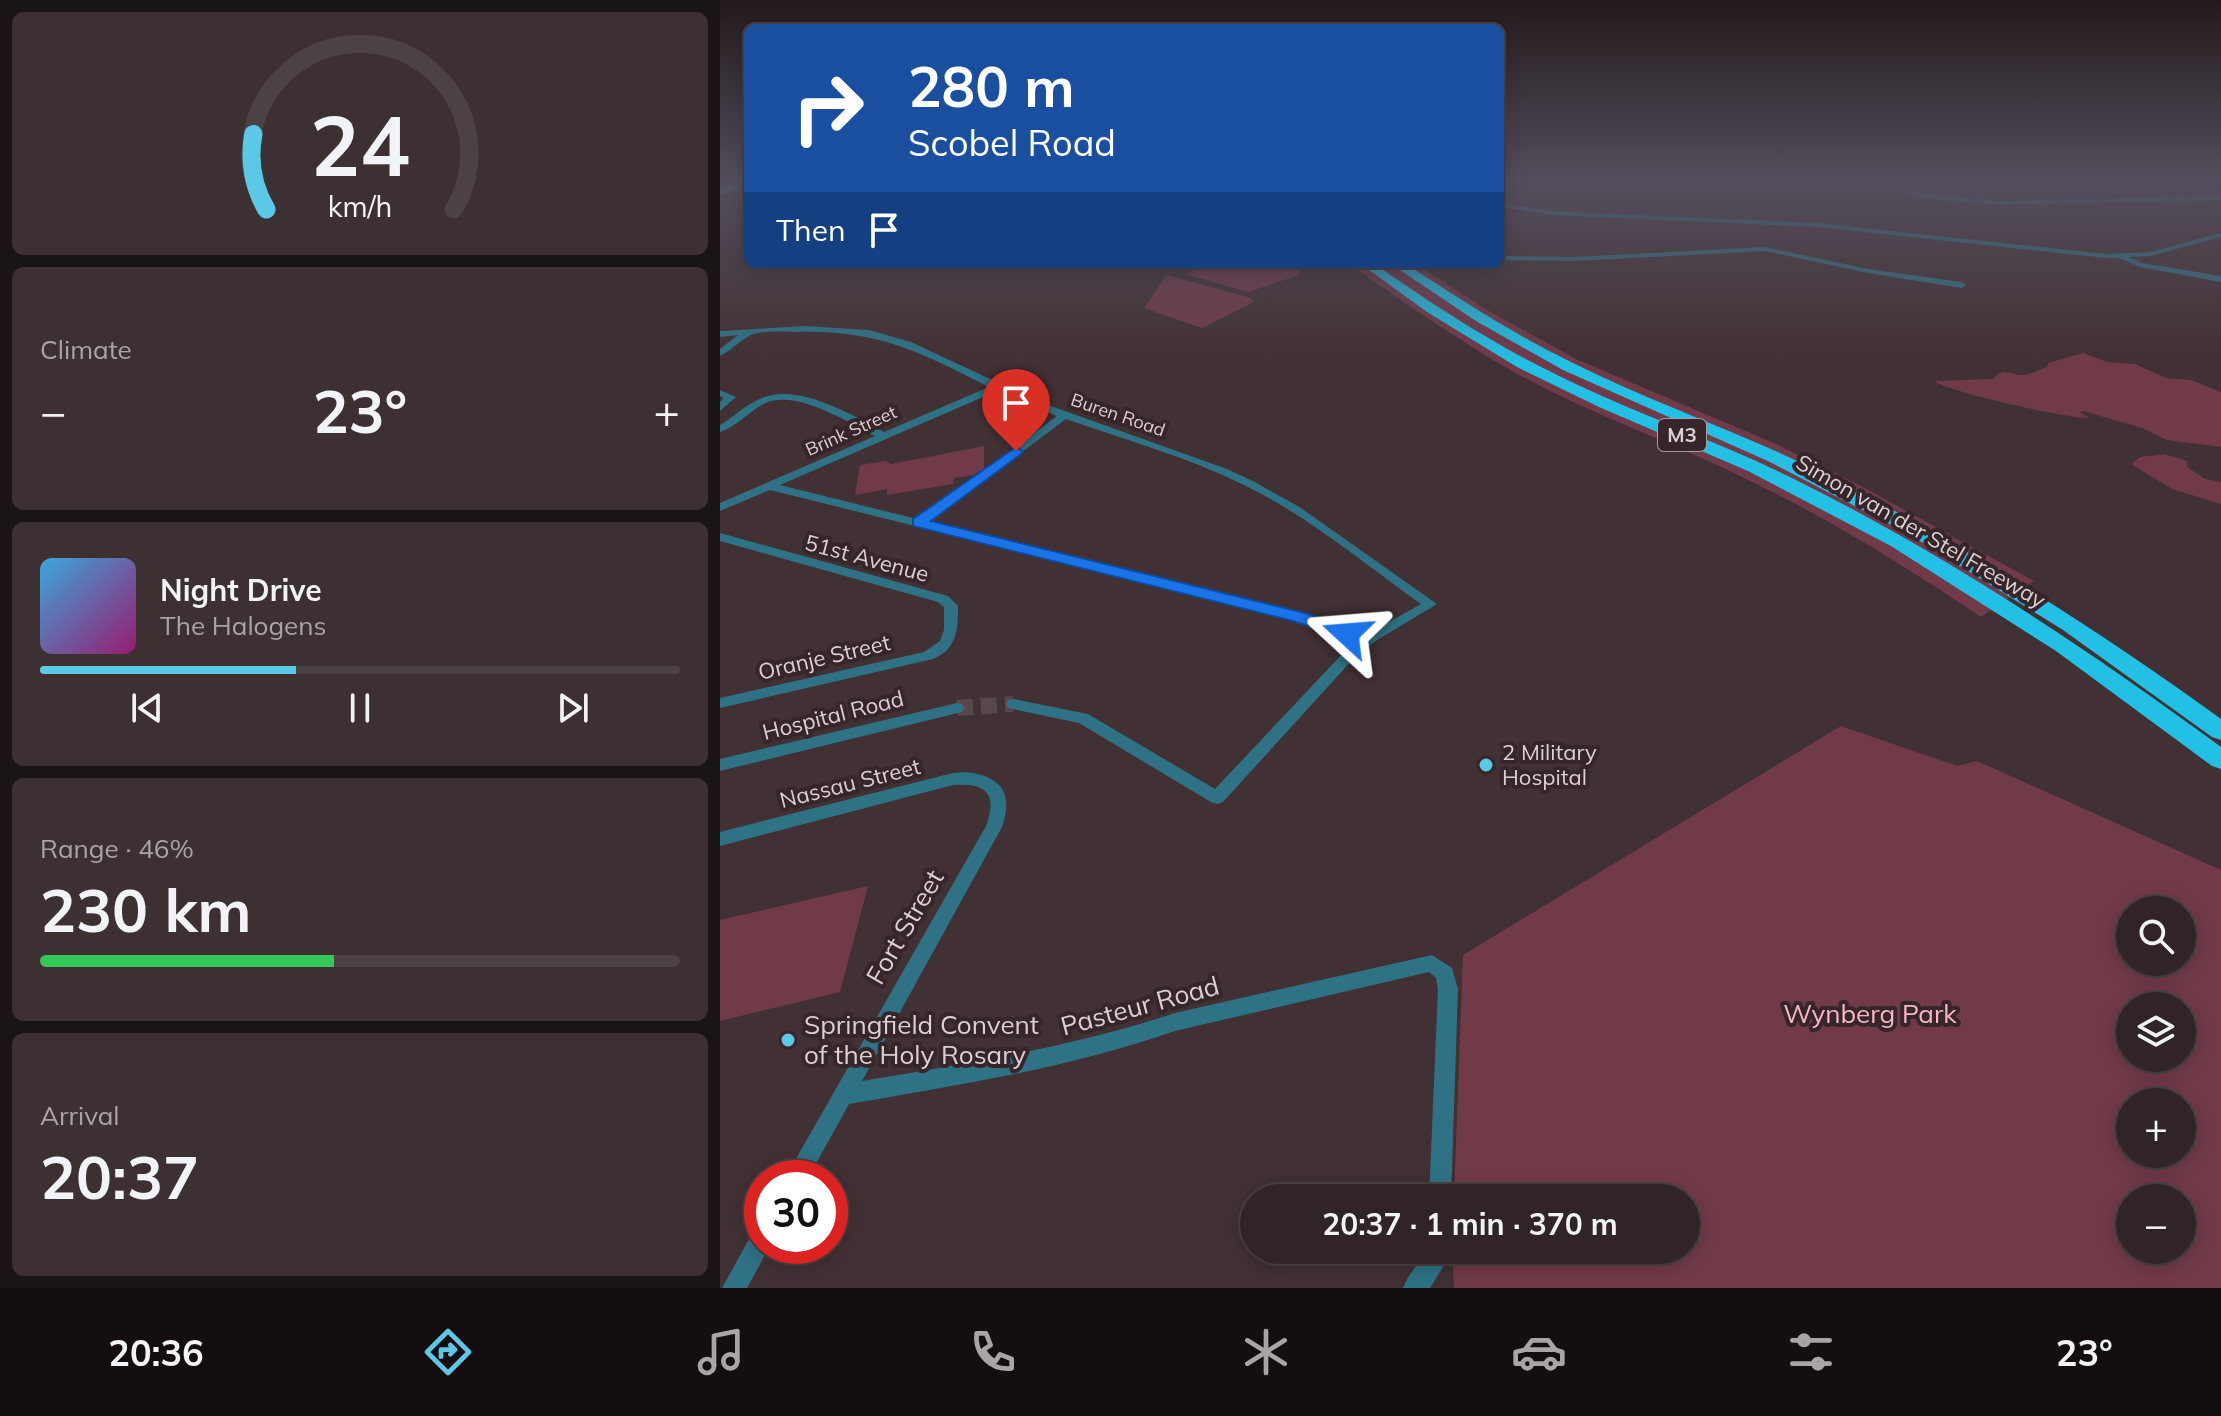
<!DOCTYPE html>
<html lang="en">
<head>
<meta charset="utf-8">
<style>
	body { margin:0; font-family:Mulish,sans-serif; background:#3d3033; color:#f1f3f6; height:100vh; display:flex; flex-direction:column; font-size:30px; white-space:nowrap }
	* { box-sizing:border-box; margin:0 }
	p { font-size:26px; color:#a8a4a7 }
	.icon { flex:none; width:44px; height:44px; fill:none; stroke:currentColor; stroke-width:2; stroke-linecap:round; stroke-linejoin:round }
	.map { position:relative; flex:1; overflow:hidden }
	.panel { display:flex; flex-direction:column; gap:12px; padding:12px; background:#1b1415; width:720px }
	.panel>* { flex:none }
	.guide { position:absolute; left:24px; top:24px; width:760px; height:244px; border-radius:12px; box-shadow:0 4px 20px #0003,0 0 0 2px #4c4144; background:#1a4fa0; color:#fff; overflow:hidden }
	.buttons { position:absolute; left:1396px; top:896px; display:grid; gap:16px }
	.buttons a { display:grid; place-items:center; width:80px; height:80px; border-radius:50%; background:#312427; box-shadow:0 4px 20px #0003,0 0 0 2px #4c4144; font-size:40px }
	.speed { position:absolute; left:24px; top:1160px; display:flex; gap:16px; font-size:40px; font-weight:700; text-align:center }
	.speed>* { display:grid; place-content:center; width:104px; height:104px; border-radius:50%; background:#312427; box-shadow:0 4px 20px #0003,0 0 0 2px #4c4144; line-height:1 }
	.speed .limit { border:12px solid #d22; background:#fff; color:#111 }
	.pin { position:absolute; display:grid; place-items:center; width:68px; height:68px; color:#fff; margin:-82px -34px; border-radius:50% 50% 50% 0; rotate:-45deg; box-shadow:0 0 8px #0007 }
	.pin .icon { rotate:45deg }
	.me { position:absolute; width:88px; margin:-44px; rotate:289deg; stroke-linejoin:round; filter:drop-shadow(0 0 6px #0008) }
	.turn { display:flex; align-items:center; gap:28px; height:168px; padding:0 32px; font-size:36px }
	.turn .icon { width:104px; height:104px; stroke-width:2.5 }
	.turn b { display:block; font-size:56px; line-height:68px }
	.then { display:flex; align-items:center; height:76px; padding:0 32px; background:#0003; gap:16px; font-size:30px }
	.big { font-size:60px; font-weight:700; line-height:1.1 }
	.panel .widget { flex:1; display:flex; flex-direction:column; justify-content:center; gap:12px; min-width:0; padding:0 28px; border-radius:12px; background:#3d3033 }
	.panel .dial { align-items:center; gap:0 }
	.dial svg { height:208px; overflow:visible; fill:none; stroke:#4c4144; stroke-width:7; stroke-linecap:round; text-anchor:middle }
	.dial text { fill:#f1f3f6; stroke:none }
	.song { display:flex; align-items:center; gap:24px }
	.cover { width:96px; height:96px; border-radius:12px; background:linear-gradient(135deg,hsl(200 70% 55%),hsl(320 70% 35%)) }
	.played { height:8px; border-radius:4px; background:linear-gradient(90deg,#5bc8e7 40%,#4c4144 40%) }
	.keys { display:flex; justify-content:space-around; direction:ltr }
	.heat { display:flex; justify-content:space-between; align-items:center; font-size:44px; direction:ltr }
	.charge { height:12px; border-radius:6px; background:linear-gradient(90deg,#34c759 46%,#4c4144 0) }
	.trip { position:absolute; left:520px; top:1184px; width:460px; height:80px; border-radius:40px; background:#312427; box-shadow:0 4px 20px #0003,0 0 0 2px #4c4144; font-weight:700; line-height:80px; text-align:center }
	.tab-bar { display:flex; height:128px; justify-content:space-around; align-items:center; background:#140e10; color:#a8a4a7 }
	.tab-bar .icon { width:56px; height:56px }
	.tab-bar .selected { color:#5bc8e7 }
	.tab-bar b { font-size:36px; color:#f1f3f6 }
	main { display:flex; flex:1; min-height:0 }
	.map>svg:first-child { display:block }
	.green { fill:#713a49; fill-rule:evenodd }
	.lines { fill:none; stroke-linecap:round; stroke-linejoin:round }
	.minor-tunnel { stroke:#58484c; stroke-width:16; stroke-dasharray:16 8; stroke-linecap:butt }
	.minor { fill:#2f7285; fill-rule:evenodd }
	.major { fill:#33aac9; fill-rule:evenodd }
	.highway { fill:#23c0e5; fill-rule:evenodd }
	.route { fill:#1a73e8; stroke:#114b97; stroke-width:2 }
	.poi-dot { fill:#5bc8e7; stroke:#36262a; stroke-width:3 }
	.labels { text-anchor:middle; stroke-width:8; stroke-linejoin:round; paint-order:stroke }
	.far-street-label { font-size:18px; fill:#dacfd1; stroke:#36262a }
	.shield { fill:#36262a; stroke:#a99c9f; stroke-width:2 }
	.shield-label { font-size:20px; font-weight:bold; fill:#dacfd1 }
	.street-label { font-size:22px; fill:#dacfd1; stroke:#36262a }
	.poi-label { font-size:22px; fill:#dacfd1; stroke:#36262a; text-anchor:start }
	.near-street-label { font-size:26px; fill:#dacfd1; stroke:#36262a }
	.near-park-label { font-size:26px; fill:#f7b5c5; stroke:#36262a }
	.near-poi-label { font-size:26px; fill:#dacfd1; stroke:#36262a; text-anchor:start }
</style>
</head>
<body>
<main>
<section class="panel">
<div class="widget dial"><svg viewBox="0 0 100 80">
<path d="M14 69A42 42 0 1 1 86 69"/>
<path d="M14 69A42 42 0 0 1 9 40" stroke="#5bc8e7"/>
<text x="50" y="56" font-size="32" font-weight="700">24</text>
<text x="50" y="72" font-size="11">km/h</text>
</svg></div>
<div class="widget"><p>Climate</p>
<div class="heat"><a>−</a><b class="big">23°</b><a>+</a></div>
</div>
<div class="widget">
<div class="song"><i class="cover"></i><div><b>Night Drive</b><p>The Halogens</p></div></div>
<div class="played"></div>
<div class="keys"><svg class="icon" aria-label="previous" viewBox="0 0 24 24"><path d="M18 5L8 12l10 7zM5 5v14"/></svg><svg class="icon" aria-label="pause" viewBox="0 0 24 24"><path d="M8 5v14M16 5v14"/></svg><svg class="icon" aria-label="next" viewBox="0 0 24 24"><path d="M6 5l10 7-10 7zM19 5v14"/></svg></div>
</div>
<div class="widget"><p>Range · 46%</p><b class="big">230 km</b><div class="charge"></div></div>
<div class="widget"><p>Arrival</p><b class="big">20:37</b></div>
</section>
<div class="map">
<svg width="1501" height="1288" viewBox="0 0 1501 1288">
	<rect width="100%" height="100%" fill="#413034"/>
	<path class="green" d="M491,264h67l22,7 -1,4 -51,17 -63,-18z
		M629,264h67l71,46 89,49 200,85 85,42 173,95 -53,36c-79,-53 -160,-103 -247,-144 -73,-35 -151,-62 -222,-102 -56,-32 -109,-70 -163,-107z
		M447,275l84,23 3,4 -52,26 -58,-20z
		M1363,353l24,9 28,2 31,14 25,2 30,12v55l-54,-7 -25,-12 -59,-17 -4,1 11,6c-17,2 -145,-27 -156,-37l60,-2c8,-13 16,-4 28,-4 8,1 17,-6 25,-8l1,-4z
		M264,446v23l-10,6 -20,3 -1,6 -66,11v-6l-32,6 5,-30 26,-4 5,3z
		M1444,454l23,7v6l18,12 16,3v22l-49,-15 -41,-25 9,-7z
		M1121,726l116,40 20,-5 244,109v418h-767l-2,-38h234v-52h-232l9,-243zM1410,910h52v52h-52zM1410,1006h52v52h-52zM1410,1102h52v52h-52zM1410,1198h52v52h-52z
		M148,886l-28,106 -120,29v-101z"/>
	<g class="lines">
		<path class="minor-tunnel" d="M237,708l56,-4"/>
		<path class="minor" d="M1141,182h10l59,13 67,6 224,-5v4l-224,5 -67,-6z
			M780,203l51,8 267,12 288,31 44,-2 71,-19v4l-71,19 -21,1 13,6 79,13v6l-81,-15 -21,-9h-13l-288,-31 -267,-12 -51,-8z
			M1045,247l103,22 94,13 4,3 -4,3 -94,-15 -103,-22 -190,10 -75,-1v-4l75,1z
			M85,326l64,4 42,12 126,59 190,68 26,12 48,27 136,96 -60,36 -22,17 -132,145 -6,2 -6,-2 -132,-79 -66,-14 -5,-1 -2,-4 2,-4 5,-1 75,15 127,75 130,-138 10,-8 -61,-23 -524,-130 -50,21v-8l155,-67c-27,-14 -76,-45 -107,-34 -18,7 -29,24 -48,30v-7c14,-8 26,-21 42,-27 37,-15 90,17 122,34l105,-45c-71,-36 -112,-58 -195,-55 -12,0 -32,-2 -43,3 -11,5 -20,16 -31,21v-7l18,-14 -18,2v-6zM277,391l60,25 -140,103 -137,-34zM346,419c60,21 121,38 178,66 64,31 119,78 177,119l-57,32 -61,-22 -374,-92z
			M0,390l16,7 -16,14v-9l4,-4 -4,-2z
			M0,533l228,63 10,10c0,24 -1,43 -25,53l-213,49v-10l204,-46 16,-11 4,-11v-23l-6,-5 -218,-61z
			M237,703l5,1 2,4 -2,4 -242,59v-12z
			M246,772c35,4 48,21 36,55l-140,254c106,-18 211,-34 313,-68l257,-58 20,13 6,21 -7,209h-22l9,-209 -2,-11 -7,-6 -254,59c-106,37 -216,54 -326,73l-41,74h-23l201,-352c12,-33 0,-43 -33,-41l-233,61v-14l233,-59z
			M42,1226v20h8l-23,42h-25l32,-58z
			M711,1255l8,4 4,8 -13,21h-27c5,-13 15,-27 28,-33z"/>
		<path class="major" d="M23,182h5v4l-28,9v-6z"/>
		<path class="highway" d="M641,264h14c65,46 131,88 203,121 70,33 143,58 212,92 152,75 294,169 431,270v22l-9,-3 -156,-115 -165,-105 -143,-75 -149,-64 -82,-40 -90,-55z
			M671,264h15c54,35 109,71 167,99 78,39 161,67 239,105 144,71 279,157 409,251v21l-9,-3 -149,-107 -156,-97 -137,-71 -207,-92 -87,-49z"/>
	</g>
	<linearGradient id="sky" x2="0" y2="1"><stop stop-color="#241a1d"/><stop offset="0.5" stop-color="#544e5c"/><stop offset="1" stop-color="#544e5c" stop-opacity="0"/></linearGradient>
	<rect width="1501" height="362" fill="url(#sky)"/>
	<path class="route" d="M296,447l7,4 -2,3 -90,67 374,92 49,16 2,5 -9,5 -54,-18 -380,-95v-7z"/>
	<g class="poi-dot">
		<circle cx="766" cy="765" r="8"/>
		<circle cx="68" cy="1040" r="8"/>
	</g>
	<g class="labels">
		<g class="far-street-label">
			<text transform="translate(398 415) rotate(19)" y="6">Buren Road</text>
			<text transform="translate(131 431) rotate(-24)" y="6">Brink Street</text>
		</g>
		<rect class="shield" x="938" y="419" width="48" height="32" rx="6"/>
		<g class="shield-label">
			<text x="962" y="442">M3</text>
		</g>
		<g class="street-label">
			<text transform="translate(1201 531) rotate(30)" y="8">Simon van der Stel Freeway</text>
			<text transform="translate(147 558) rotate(15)" y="8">51st Avenue</text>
			<text transform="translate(104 657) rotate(-13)" y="8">Oranje Street</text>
			<text transform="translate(113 715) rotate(-14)" y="8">Hospital Road</text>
			<text transform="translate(130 783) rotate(-14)" y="8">Nassau Street</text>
		</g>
		<g class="poi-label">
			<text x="782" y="760">2 Military<tspan x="782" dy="25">Hospital</tspan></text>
		</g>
		<g class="near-street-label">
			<text transform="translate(185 927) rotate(-60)" y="9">Fort Street</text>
			<text transform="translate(420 1006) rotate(-15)" y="9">Pasteur Road</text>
		</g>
		<g class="near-park-label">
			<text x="1150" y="1023">Wynberg Park</text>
		</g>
		<g class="near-poi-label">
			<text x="84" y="1034">Springfield Convent<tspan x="84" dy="30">of the Holy Rosary</tspan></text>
		</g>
	</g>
</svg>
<div class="buttons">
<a><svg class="icon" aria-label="search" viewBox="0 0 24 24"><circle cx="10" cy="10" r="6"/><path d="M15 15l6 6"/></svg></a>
<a><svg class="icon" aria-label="layers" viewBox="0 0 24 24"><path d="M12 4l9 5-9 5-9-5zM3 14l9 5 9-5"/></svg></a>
<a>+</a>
<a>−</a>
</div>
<div class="speed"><div class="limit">30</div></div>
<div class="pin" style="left:296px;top:451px;background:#d93025"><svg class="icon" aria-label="arrive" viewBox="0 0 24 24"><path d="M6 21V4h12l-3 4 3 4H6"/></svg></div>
<svg class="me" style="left:627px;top:634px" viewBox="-20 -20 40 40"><path d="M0-17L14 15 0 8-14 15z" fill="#1a73e8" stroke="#fff" stroke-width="4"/></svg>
<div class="trip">20:37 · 1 min · 370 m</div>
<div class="guide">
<div class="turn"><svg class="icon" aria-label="right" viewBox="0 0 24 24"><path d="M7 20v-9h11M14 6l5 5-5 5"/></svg><div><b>280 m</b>Scobel Road</div></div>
<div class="then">Then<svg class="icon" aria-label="arrive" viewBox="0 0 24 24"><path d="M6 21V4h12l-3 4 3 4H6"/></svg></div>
</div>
</div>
</main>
<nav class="tab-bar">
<b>20:36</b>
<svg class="icon selected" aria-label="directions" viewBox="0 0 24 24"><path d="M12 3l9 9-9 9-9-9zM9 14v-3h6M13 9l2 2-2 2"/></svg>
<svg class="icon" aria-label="music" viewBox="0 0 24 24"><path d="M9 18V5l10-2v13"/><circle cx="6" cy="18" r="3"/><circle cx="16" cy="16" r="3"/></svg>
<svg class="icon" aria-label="phone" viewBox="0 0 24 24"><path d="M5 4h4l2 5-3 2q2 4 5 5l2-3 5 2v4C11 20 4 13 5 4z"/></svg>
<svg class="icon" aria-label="climate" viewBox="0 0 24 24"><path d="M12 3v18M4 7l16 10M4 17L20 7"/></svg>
<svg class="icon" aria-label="car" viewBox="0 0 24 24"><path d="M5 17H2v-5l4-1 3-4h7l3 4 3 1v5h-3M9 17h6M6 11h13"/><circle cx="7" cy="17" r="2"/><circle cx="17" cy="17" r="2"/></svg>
<svg class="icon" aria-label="filters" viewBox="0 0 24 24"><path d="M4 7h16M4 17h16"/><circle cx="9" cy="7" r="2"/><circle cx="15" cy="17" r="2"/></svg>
<b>23°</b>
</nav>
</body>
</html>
